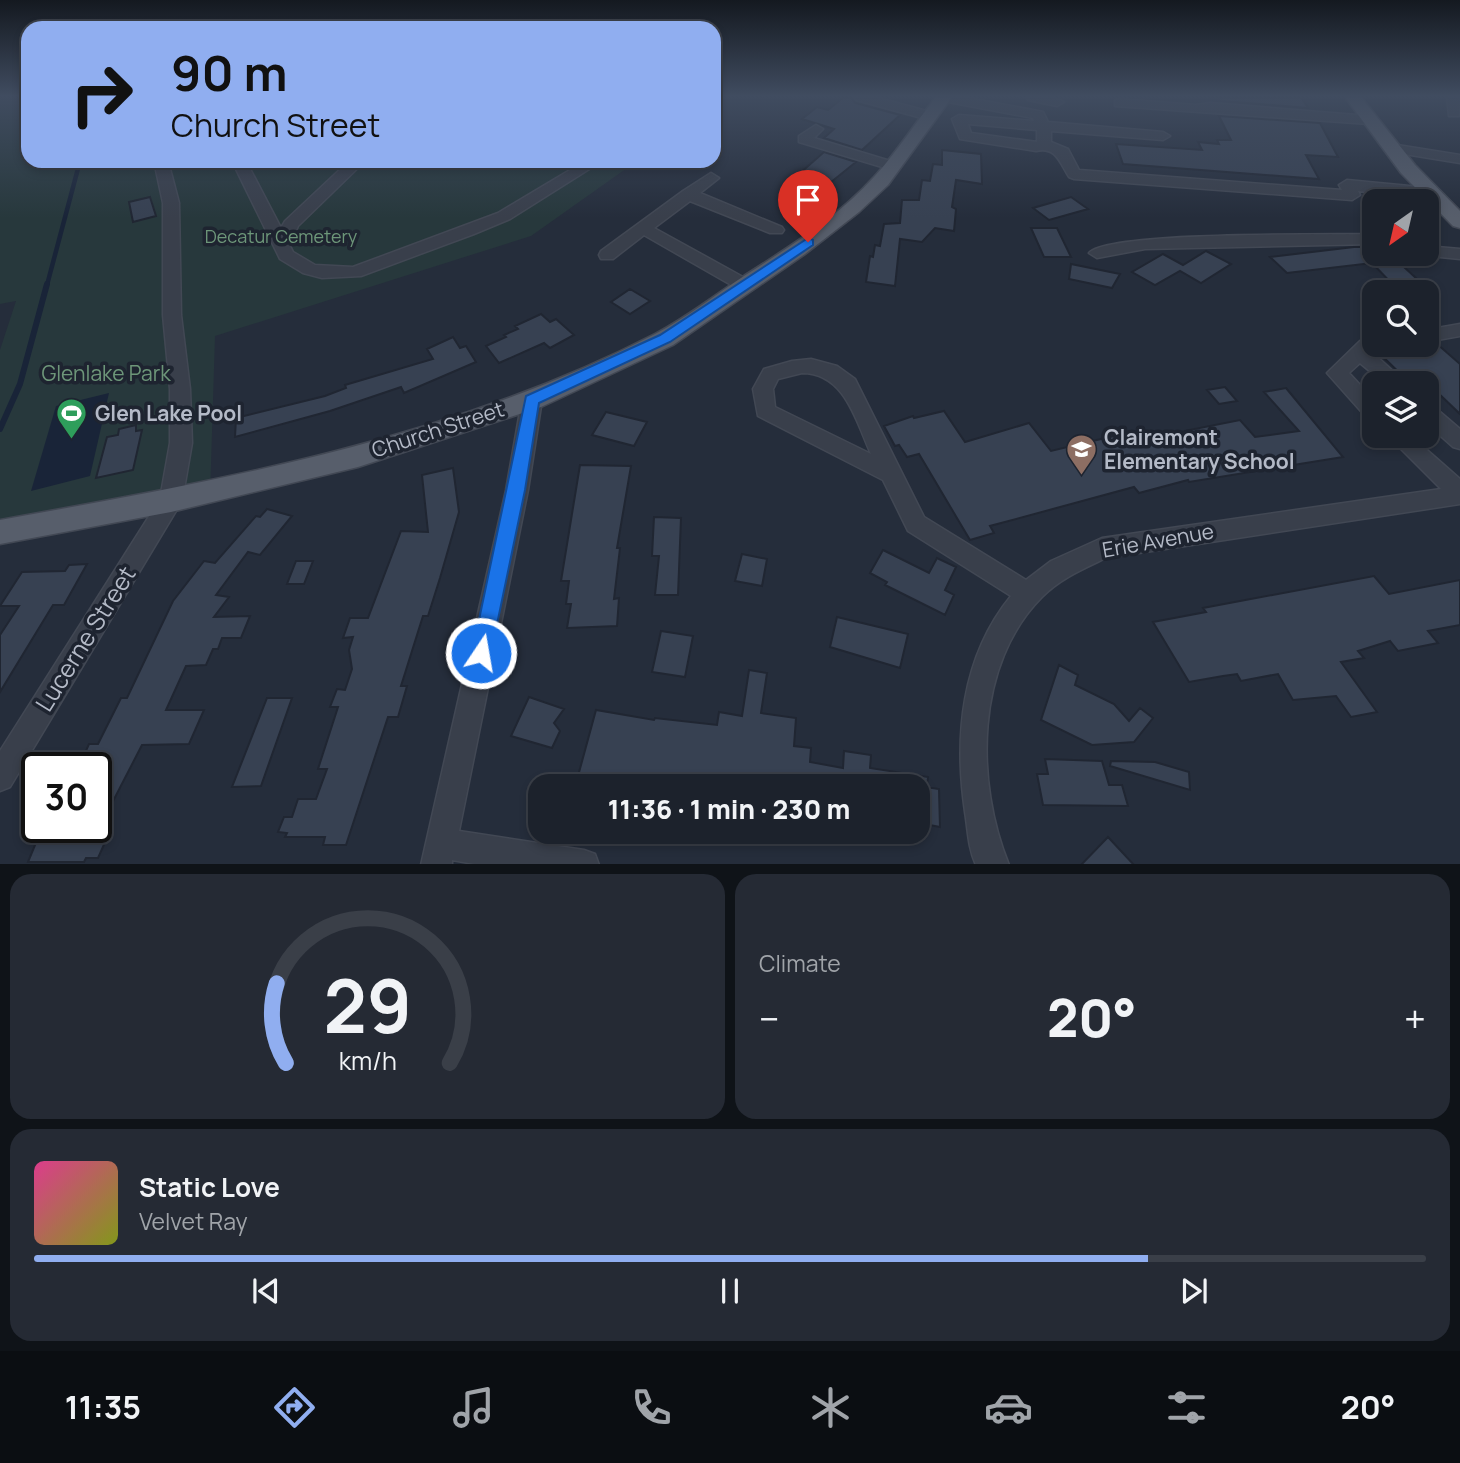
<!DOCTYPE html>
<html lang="en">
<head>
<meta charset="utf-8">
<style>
	body { margin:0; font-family:Manrope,sans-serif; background:#252a34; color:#f1f3f6; height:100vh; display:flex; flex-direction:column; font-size:26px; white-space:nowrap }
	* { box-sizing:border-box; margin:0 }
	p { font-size:23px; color:#a0a4a9 }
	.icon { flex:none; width:38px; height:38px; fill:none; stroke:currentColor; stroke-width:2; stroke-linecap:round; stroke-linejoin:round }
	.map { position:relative; height:864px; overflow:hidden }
	.panel { display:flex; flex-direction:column; gap:10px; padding:10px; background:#0f1318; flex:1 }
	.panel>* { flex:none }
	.hud { position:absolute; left:21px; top:21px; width:700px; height:147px; border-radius:21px; box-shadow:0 4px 10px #0003,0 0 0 2px #3a3f48; background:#90aef0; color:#111; overflow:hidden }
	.needle { width:46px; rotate:214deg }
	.controls { position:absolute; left:1362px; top:189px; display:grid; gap:14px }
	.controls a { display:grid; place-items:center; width:77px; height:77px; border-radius:14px; background:#1c222c; box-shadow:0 4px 10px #0003,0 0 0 2px #3a3f48; font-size:35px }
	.speed { position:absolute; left:21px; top:752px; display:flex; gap:14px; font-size:35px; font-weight:700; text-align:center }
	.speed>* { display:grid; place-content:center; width:91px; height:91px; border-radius:50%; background:#1c222c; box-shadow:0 4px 10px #0003,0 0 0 2px #3a3f48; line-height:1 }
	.speed .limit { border:4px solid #111; border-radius:10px; background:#fff; color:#111 }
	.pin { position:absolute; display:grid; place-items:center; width:60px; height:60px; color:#fff; margin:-72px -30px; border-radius:50% 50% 50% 0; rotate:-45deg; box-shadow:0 0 7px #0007 }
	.pin .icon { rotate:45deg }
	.me { position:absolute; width:77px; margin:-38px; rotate:12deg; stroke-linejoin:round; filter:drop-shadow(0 0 5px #0008) }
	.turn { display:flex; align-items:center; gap:24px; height:147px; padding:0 35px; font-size:32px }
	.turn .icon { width:91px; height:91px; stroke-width:2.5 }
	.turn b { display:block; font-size:49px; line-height:60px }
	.big { font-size:52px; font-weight:800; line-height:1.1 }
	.panel .widget { flex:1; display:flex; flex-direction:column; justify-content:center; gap:10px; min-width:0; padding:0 24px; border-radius:21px; background:#252a34 }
	.panel .dial { align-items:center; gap:0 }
	.dial svg { height:182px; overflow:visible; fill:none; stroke:#3a3f48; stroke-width:7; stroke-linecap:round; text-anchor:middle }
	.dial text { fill:#f1f3f6; stroke:none }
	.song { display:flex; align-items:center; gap:21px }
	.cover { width:84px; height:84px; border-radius:10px; background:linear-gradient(135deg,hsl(330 70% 55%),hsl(70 70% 35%)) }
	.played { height:7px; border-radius:4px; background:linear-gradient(90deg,#90aef0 80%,#3a3f48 80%) }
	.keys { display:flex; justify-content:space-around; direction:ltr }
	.heat { display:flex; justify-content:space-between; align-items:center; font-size:38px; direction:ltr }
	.panel .tiles { flex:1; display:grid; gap:10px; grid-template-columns:1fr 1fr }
	.widget:last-child { grid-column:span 2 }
	.trip { position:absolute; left:528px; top:774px; width:402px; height:70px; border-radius:21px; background:#1c222c; box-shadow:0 4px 10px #0003,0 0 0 2px #3a3f48; font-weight:800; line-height:70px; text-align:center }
	.menu { display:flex; height:112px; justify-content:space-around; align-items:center; background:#0b0e12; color:#a0a4a9 }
	.menu .icon { width:49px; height:49px }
	.menu .selected { color:#90aef0 }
	.menu b { font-size:32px; color:#f1f3f6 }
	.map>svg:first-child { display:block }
	.green { fill:#27383c }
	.water { fill:#192438 }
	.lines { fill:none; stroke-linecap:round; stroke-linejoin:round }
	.stream-far1 { stroke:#192438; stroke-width:4.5 }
	.stream { stroke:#192438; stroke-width:6 }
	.building { fill:#374152; stroke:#202632; stroke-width:2 }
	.minor-casing { stroke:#424854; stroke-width:3 }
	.major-casing { stroke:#424854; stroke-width:3 }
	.minor { fill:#393f4b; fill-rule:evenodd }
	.major { fill:#575e6b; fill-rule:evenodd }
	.route { fill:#1a73e8; stroke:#114b97; stroke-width:2 }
	.labels { text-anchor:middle; stroke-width:7; stroke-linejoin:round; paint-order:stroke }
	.far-park-label { font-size:18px; fill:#6d9679; stroke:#1e2430 }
	.park-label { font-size:21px; fill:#6d9679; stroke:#1e2430 }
	.poi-label { font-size:21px; font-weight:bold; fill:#b4bac7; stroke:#1e2430; text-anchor:start }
	.street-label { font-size:21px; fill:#b4bac7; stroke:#1e2430 }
	.near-street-label { font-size:24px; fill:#b4bac7; stroke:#1e2430 }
</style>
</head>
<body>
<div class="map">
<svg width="1460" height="865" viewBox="0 0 1460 865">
	<rect width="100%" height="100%" fill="#252d3b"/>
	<path class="green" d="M0,97h28v64h163l2,10 -1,-10h445l-106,75 -316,100 -5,161 -210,34v-181l16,-49 -16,3z"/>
	<path class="water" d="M109,393l-19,83 -59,15 25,-85z"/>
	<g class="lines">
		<path class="stream-far1" d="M47,285l33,-124"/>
		<path class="stream" d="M0,429l20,-45 27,-100"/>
	</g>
	<path class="building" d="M844,97h7l4,6 45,12 -38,35 -38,-12 10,-9 -32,-10 15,-12 11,3z
		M1209,97h92l7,11 -97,-8z
		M1219,116l101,7 18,34 -32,-2 13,24 -196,-15 -7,-20 86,6 -4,-8 21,2 -2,-4h14z
		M942,150l39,4 1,30 -26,-4 -4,27 4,2 -2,22 -19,-3 -13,14 -22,-3 -5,47 -29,-4 4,-26 3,1 2,-12 5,1 4,-22 16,-1 2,-23h17l3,-20 8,1 3,-17 9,1z
		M824,152l32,10 -36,29 -21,-7 8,-7 -8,-3z
		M150,197l6,19 -23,6 -4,-20z
		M1071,197l17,12 -39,11 -16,-12z
		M1031,228h26l14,29h-27z
		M1354,247h20v7h16l41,38h-31l-28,-29 -85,10 -17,-16z
		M1206,251l25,13 -30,19 -21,-12 -25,14 -23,-13 31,-18 20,11z
		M1071,264l49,10 -8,14 -43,-9z
		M630,289l20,12 -20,13 -19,-12z
		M541,314l9,8 6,-3 18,16 -24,13 -6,-5 -45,20 -13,-17 20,-9 -2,-2 14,-6 -3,-3z
		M453,337l7,11 6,-2 10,16 -72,31 -3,-6 -71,24 -95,26 1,-19 89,-22 21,-8 -1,-3 88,-26 -6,-10z
		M1436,343l24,21v50l-26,-25 -8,1v-7h-16l-31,-30z
		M1225,387l12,14 -18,3 -12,-14z
		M1286,388l57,69 -154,25 -1,-2 -49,13 -5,-6 -144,39 4,7 -24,7 -51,-86 -12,3 -8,-12 -4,1 -11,-20 29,-10 1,2 30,-7 21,31 64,-19 22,28 67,-16 6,8 116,-23 15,17 44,-6 -35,-39z
		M606,412l41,10 -13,24 -42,-11z
		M136,425v6l6,-1 -9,40 -37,8 11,-41 11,-2 1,-6z
		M580,465l51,1 -14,82h3l-6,51 5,-1 -2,28 -50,2 4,-24h-5l3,-23h-8z
		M453,468l6,44 -19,66 -12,38h-5l-22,70h6l-9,31h-10l-42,128h-23l2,-8h-40l2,-4 -9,-1 6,-15h8l6,-18h18l11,-30h-9l20,-62h-8l7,-18 8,1 7,-21 -3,-19 4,-13 -10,1 7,-20h18l33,-87 27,1 -6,-57z
		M267,509l25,7 -32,39 -12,-3 -32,43 13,2 -15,20 36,-1 -9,22h-19l-4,11h-5l-7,16 -20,1 -20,44h38l-15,34 -47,1 -48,93h13l-9,20h-12l-2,4h-56l14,-34h54v-60h-31l8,-15h12l4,-9h9l23,-46h6l46,-97 31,-40 11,2 41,-47 4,1z
		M654,517l27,1 -3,77h-23l4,-39h-7z
		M883,550l46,23 8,-15 19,9 -11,23 9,5 -9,20 -60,-30 2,-3 -17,-9z
		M742,554l25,5 -5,27 -27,-5z
		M296,561h17l-9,23h-17z
		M87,564l-23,41h-11l-53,87v-57l19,-29h-19l22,-34 43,-1 4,-6z
		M1374,576l15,18 71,-14v45l-32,6 10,12 -40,8 -8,-10 -32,10 6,7 -23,4 36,50 -26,5 -15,-21 -43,4 -15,-26 -37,7 -4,-7 -14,2 -34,6 -36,-60 53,-10 -3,-4z
		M837,617l71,17 -8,34 -70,-21z
		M661,631l32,5 -8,41 -33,-5z
		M1059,665l19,10 -3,10 39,19 15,17 11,-13 13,10 -19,24 -42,3 -51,-25z
		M749,670l18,3 -6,40 35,5 -2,28 17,2 -1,14 33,6 1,-17 27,4 -1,13 58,9 -1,9h-284l-65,-10 18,-66 58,10 1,-2 62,7 2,-13 23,4z
		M529,697l35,12 -10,14 6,8 -8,17 -41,-12z
		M267,698h25l-31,88 -29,1z
		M1045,759l57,2 7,24h13l6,21 -85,-1 -6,-31h11z
		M1111,761l44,1 34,10 1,18 -80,-24z
		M919,786l20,3 1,38 -21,-4z
		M1108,837l26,28h-53z"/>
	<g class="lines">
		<defs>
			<path id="minor" d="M854,97h21l59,16 2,3 -7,4 -73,-20z
				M936,97h27l75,14 5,1 5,10 115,10 7,4 -7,4 -112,-9v11l17,7 11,21 263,20 -3,-5 8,-5 83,8 8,5 -8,5 -72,-7 2,4 -8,5 -278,-21 -5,-2c-9,-14 -13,-31 -33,-26l-76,-12 -8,-20 7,-4 75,6 -1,-3 -90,-17zM968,124l69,6v12l-66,-9z
				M1026,97h25l13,5 -7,4 -29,-6z
				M1447,97h13l-1,19h-10z
				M1120,99l76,6 14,-2 159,13 7,4 -7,4 -254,-18v-6z
				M816,125l7,4 -9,9 83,25 2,3 -7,4 -93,-28v-6z
				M1391,144l69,11v8l-74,-12 -2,-3 2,-3z
				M154,161h14l11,42 2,112 9,74 2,54 -10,58 -172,286 -10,4v-40l160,-252 10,-56v-54l-7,-74v-112z
				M232,161h14l35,67 4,-7 64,-60h16l-67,65 -8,20 3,6 22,13 38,2 145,-54 87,-52h17l-92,58 -36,15 -113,42 -39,2 -19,-5 -23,-14z
				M711,173l8,5 -19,15 82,34 2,3 -2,3h-12l-80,-32 -36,27 98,54 3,4 -3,4h-12l-96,-55 -31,24h-12l-2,-4 2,-4 82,-60z
				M1374,234v10l-229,5 -48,9 -8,-5c19,-22 243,-18 285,-19z
				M1426,246l34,3v10l-40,-4 6,-1z
				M1460,324v12l-34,6v-12z
				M1374,339v6h10l-2,5 -10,2 34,31h-22l-24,-20 -11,10 25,27v21l-7,-3 -40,-45 33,-32z
				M811,359l26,7 18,13 69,138 102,63 25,-19 51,-23 339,-49 -53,-53h23l49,43v25l-354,54c-23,11 -45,20 -64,39 -67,67 -67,185 -33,268h-33c-8,-17 -8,-35 -11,-53 -11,-75 -4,-155 46,-216l-103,-65 -25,-51 -125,-64 -5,-27 11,-20 28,-8zM802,373c43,0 54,48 69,81l-96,-47 -2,-18 5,-10z
				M532,393l7,2 3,5 -14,90 -69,341 125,19 11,4 4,11h-119l-28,-5v5h-31l85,-375 16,-90 3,-5z
				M1426,404l7,2 27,23v20l-7,-2 -27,-24z"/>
			<path id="major" d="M936,97h16l-64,88 -29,27 -54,42 -132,91 -132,62 -183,60 -187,45 -171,32v-24c223,-40 452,-81 655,-186 31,-16 60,-39 89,-58 45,-29 94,-59 130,-99 23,-25 41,-54 62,-80z
				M1345,97h16l54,68 45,46v17l-7,-2 -52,-53z"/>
		</defs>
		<use href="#minor" class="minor-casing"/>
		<use href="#major" class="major-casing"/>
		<use href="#minor" class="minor"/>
		<use href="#major" class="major"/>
	</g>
	<linearGradient id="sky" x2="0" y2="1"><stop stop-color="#141920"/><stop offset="0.44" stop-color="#404c60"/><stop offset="1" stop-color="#404c60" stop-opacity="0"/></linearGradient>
	<rect width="1460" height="218" fill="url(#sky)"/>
	<path class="route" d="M808,238l5,2v5l-143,97 -131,61 -14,87 -34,163 -3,7 -7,2 -7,-2 -2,-7 54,-257 134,-61z"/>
	<defs>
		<symbol id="stadium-pin" viewBox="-11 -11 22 30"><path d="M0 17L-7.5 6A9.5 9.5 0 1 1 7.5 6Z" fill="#2e9e5b" stroke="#1e2430"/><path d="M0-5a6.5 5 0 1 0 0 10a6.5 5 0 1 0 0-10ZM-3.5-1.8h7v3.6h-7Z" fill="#fff"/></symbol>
		<symbol id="school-pin" viewBox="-11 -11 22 30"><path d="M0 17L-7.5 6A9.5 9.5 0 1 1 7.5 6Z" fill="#8d6e63" stroke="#1e2430"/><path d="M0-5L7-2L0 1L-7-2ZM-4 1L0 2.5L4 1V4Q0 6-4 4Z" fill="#fff"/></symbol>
	</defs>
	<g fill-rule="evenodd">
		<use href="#stadium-pin" x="54" y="396" width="35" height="47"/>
		<use href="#school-pin" x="1064" y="432" width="35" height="47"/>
	</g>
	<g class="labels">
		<g class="far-park-label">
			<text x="281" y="243">Decatur Cemetery</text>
		</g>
		<g class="park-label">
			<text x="106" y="381">Glenlake Park</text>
		</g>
		<g class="poi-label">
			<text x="95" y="421">Glen Lake Pool</text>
			<text x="1104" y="445">Clairemont<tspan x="1104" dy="24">Elementary School</tspan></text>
		</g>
		<g class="street-label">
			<text transform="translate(438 430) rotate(-18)" y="7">Church Street</text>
			<text transform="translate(1158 541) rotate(-10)" y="7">Erie Avenue</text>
		</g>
		<g class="near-street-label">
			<text transform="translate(86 639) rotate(-58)" y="8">Lucerne Street</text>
		</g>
	</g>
</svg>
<div class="controls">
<a><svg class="needle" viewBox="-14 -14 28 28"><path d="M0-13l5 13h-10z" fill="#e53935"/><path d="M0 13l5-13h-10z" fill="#a0a4a9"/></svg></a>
<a><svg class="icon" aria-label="search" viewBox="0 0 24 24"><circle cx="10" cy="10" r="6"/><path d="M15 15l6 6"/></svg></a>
<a><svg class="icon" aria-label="layers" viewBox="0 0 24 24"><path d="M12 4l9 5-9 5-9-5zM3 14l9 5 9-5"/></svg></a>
</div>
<div class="speed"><div class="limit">30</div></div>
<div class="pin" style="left:808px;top:242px;background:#d93025"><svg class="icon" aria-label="arrive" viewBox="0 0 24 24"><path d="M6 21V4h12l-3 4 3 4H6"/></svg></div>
<svg class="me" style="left:481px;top:653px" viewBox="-20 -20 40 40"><circle r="17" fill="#1a73e8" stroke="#fff" stroke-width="3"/><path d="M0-11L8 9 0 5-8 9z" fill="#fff"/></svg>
<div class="trip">11:36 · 1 min · 230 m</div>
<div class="hud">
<div class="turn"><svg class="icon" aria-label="right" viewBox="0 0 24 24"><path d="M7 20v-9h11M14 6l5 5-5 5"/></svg><div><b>90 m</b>Church Street</div></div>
</div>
</div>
<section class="panel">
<div class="tiles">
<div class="widget dial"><svg viewBox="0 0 100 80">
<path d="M14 69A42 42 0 1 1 86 69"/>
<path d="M14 69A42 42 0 0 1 10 34" stroke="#90aef0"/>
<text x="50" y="56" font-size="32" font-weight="700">29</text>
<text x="50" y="72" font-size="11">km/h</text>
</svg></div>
<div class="widget"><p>Climate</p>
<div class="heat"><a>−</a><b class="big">20°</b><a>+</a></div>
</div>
<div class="widget">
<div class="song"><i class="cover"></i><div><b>Static Love</b><p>Velvet Ray</p></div></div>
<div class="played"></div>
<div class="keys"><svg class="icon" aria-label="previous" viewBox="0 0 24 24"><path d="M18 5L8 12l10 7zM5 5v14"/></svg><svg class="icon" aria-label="pause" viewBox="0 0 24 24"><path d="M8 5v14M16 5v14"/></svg><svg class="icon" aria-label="next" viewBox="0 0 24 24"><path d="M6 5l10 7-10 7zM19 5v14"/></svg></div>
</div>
</div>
</section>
<nav class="menu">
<b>11:35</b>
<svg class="icon selected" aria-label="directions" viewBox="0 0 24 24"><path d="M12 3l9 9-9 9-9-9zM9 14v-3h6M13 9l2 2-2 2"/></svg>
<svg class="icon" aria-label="music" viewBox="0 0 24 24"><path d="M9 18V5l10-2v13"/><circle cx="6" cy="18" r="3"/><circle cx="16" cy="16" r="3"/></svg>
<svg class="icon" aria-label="phone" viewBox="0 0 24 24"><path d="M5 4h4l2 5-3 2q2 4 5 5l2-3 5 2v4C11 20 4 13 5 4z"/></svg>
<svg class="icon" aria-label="climate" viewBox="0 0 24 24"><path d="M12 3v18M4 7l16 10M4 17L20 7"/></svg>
<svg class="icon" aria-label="car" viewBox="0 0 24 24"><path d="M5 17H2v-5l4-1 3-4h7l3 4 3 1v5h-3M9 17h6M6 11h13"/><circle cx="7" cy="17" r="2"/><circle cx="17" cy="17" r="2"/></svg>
<svg class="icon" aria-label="filters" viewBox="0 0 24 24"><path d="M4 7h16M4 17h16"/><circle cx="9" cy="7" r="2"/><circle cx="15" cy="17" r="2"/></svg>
<b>20°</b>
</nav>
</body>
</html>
